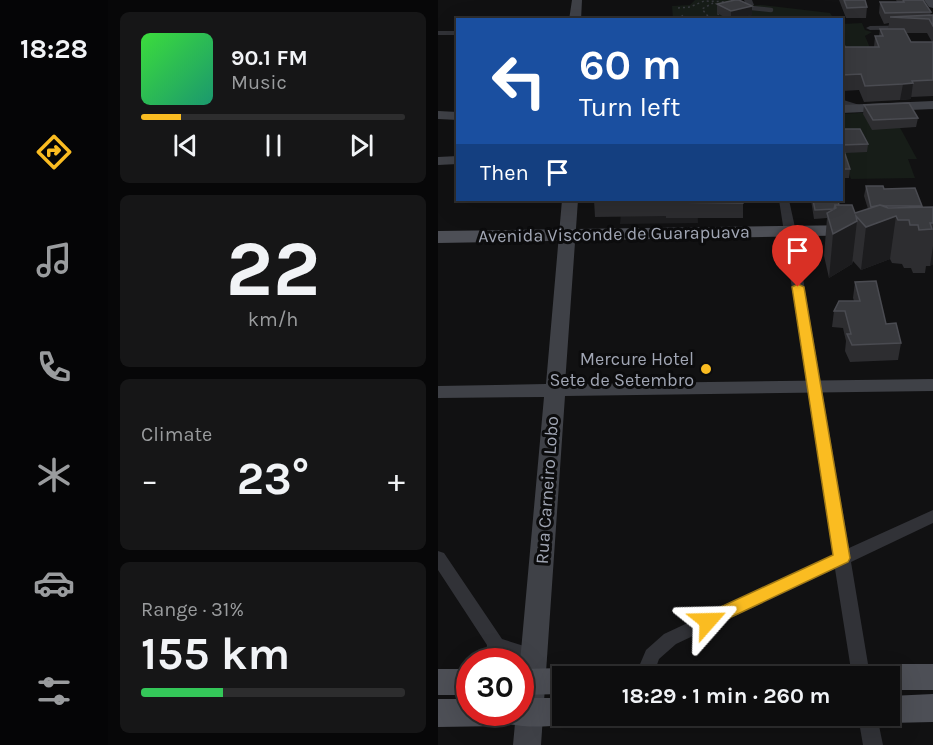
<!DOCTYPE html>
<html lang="en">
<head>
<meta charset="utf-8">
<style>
	body { margin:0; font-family:Karla,sans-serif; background:#161617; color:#f1f3f6; height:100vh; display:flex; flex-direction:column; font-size:22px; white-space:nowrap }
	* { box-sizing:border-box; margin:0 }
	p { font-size:20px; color:#9a9c9e }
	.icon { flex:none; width:33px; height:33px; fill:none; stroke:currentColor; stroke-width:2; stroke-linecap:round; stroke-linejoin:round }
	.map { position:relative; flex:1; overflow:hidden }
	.panel { display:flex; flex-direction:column; gap:12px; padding:12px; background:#070708; width:330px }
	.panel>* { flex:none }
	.guide { position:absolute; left:18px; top:18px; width:387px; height:183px; border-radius:0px; box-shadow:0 6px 24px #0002,0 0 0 2px #2d2d2e; background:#1a4fa0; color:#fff; overflow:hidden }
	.speed { position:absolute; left:18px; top:648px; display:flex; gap:12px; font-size:30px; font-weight:700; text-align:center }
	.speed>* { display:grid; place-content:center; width:78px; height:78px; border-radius:50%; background:#0d0d0e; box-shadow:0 6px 24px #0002,0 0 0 2px #2d2d2e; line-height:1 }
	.speed .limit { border:9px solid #d22; background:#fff; color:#111 }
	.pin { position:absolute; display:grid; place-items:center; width:51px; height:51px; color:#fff; margin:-62px -26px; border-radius:50% 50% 50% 0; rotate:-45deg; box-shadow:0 0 6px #0007 }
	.pin .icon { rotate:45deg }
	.me { position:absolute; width:66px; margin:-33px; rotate:65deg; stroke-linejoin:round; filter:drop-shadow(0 0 4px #0008) }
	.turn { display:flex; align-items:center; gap:21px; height:126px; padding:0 24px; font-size:27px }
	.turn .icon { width:78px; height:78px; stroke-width:2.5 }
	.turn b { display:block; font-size:42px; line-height:51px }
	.then { display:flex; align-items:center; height:57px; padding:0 24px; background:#0003; gap:12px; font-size:22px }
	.big { font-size:45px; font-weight:700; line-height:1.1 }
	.panel .widget { flex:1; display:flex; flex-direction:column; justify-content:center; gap:9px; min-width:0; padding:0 21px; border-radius:9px; background:#161617 }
	.panel .dial { align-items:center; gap:0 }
	.dial b { font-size:78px; line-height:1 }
	.song { display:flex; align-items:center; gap:18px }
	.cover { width:72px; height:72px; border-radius:9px; background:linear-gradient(135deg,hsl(120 70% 55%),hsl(160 70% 35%)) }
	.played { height:6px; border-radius:3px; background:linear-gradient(90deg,#fabc21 15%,#2d2d2e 15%) }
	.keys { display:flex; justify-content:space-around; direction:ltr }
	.heat { display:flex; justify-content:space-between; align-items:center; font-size:33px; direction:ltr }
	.charge { height:9px; border-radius:4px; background:linear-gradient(90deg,#34c759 31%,#2d2d2e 0) }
	.trip { position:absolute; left:114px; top:666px; width:348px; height:60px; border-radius:0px; background:#0d0d0e; box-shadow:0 6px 24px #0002,0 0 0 2px #2d2d2e; font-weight:700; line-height:60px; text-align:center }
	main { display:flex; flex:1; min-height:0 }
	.menu { display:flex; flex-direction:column; width:108px; justify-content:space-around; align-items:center; background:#050506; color:#9a9c9e }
	.menu .icon { width:42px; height:42px }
	.menu .on { color:#fabc21 }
	.menu b { font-size:27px; color:#f1f3f6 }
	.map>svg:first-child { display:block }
	.built { fill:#1d1d1f }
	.green { fill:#171d18 }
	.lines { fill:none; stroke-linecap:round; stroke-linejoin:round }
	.path { stroke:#37393e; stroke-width:1.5; stroke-dasharray:2 3; stroke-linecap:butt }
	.lane { stroke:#313237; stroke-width:4.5 }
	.street { fill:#313237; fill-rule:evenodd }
	.secondary { fill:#3f4147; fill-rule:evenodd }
	.primary { fill:#4d4f56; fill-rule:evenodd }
	.wall { fill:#2d2d30; fill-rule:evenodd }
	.shaded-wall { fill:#1c1c1e }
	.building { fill:#393a3e; stroke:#4a4b51; stroke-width:1.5 }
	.route { fill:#fabc21; stroke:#a27a15; stroke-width:1.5 }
	.poi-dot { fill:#fabc21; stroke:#0c0c0d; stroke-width:2 }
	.labels { text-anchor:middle; stroke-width:6; stroke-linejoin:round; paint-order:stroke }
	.street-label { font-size:18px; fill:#a1a6b4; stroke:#0c0c0d }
	.poi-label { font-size:18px; fill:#a1a6b4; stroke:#0c0c0d; text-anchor:end }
</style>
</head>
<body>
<main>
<nav class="menu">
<b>18:28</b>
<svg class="icon on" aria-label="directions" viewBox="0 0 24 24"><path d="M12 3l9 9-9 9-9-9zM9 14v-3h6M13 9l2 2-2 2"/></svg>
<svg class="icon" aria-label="music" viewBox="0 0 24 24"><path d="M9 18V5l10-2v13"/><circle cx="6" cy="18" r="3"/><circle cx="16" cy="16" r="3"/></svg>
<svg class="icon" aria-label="phone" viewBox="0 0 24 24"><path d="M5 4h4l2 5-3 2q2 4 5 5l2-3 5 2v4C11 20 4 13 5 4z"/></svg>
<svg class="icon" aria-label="climate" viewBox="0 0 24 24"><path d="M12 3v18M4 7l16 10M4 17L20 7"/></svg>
<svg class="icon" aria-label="car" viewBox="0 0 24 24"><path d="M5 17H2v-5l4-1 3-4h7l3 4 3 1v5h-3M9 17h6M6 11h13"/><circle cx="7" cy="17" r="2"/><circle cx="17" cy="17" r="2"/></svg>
<svg class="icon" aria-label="filters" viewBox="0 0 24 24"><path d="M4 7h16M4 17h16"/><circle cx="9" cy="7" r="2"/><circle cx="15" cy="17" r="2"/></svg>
</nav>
<section class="panel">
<div class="widget">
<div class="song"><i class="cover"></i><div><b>90.1 FM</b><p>Music</p></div></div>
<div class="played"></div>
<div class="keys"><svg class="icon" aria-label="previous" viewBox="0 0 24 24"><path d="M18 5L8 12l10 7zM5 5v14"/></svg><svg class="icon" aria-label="pause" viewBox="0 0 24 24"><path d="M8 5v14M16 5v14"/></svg><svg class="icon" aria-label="next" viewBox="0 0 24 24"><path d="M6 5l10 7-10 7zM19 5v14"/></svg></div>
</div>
<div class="widget dial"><b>22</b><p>km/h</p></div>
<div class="widget"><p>Climate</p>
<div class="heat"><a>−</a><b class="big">23°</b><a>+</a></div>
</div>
<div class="widget"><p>Range · 31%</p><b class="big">155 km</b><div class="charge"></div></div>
</section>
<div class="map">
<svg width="495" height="745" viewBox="0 0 495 745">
	<rect width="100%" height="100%" fill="#111112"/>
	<path class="built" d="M184,200h75l1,23 -78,1z"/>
	<path class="green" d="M257,0h46l2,6 18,-1 69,8 4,6h-161l-1,-13 18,-1z
		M424,23l3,7 7,2 -7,4 11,26h-27l-7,-22v-16z
		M453,111l26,48h-9l7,19 -64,1 -9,-23v-42z"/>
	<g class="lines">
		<path class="path" d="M240,8l12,-1 14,-6 26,1
			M281,11l-3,2 7,4 -3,3
			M244,15l2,5
			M273,20l-9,-11 11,-6"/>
		<path class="lane" d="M312,5l2,3 19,2
			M404,102l16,5"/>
		<path class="street" d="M306,0h8l2,5 -7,2z
			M495,25v4l-63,1 -4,-2 4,-2z
			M0,31h20v4h-20z
			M341,200h10l7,32 -2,2 -4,1 -6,-3z
			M353,240l6,3 52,305 84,-38v13l-82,39 19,114h-18l-17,-107 -159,75 -17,15 -6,17h-18l11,-26 18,-16 169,-79 -48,-312z
			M0,551l6,2 58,86 38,12 3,5 -3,5 -6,2 -30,-8 -1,7h-18l2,-17 -49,-75z
			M420,716h19l6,29h-20z"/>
		<path class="secondary" d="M134,0h10l-1,20h-12z
			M486,0h9v8l-4,-1z
			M495,101v8l-91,4v-8z
			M0,111l20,1v8l-20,-1z
			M20,156v8l-20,1v-8z
			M124,200h16l-13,184 368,-5v12l-368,5 -24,349h-28l3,-33h4v-50l24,-265 -106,1v-12l108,-2z"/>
		<path class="primary" d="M419,225l7,2 2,4 -2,4 -426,8v-12z
			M452,664h43v26h-43v-14h-15l4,-8z
			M124,668l11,4 2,4h-13v18l-42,1v-26z
			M0,669h32v26h-32z
			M495,694v28l-43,1 -11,-4 -2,-3h13v-20z
			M82,698h42v18h14l-3,6c-15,5 -34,5 -51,4 -8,-1 -11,-3 -19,0l-65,1v-28h32v13h50z"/>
	</g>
	<path class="wall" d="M401,0h26l2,7 -1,11h-20z
		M458,0h27l8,12 -1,4 3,-1v81l-22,1v2l-11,1 -36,2 -5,-12 -17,1v-53l3,9h29l1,-11h4l1,-7h8l1,-6 -5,1 -5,-11 1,-11h17zM468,33h21l5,9h-21z
		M279,4l35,11 -22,5 -13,-7z
		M426,105l54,13 -2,9 -44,3 -9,-16z
		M404,129l26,15 -1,8 -22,1 5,16 -1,9h-7z
		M428,186l18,3 38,17v1h11v57l-3,2h-4l-1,7h-12l-2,-5h-7l-2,-4 -10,-1 -2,-4 -29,11 -8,-9 -1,3 -23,14 -5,-22 3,-38 -13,1 -3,-19h27l1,5 16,8 13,-4 -4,-13z
		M156,200h149v18h-77v-2l-71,1z
		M417,282l46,61 -3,17 -48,2 -5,-11 1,-10 -3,-13 -11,-1 2,-16 20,-10 -1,-3z"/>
	<path class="shaded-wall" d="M314,6v9l-21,5v-9z
		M475,83l-2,16 -11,1 3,-16z
		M458,216l-6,43 -29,11 5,-43z
		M419,221l-5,43 -23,14 4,-44z
		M495,246v18l-3,2z"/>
	<path class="building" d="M297,0h4l13,6 -21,5 -14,-7z
		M406,0h21l2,7 -20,1z
		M465,0h20l8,12 -46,1 -5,-11h24z
		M495,15v11l-4,-7 -39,-2z
		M442,29h24l7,13h22v38l-21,1 1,2 -10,1 -38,2 -4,-12 -19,1v-37l3,9h34l-4,-11h8z
		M471,103l9,15 -45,2 -9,-15z
		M404,129h18l8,15 -26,1 8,24h-8z
		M428,186h17l1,3 31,-1 7,18h-37l-5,-1 -9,2z
		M156,200h149v3l-77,-1v-2l-72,2z
		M375,200h25l1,5h-4l-1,4 -19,1z
		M397,205h17l3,8 25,-8 8,3 45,-1v16h-3l2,6 -13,1 -1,-5h-8l-1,-5h-11l-2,-4 -30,11 -10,-11 1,5 -24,13 -6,-21 9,-5z
		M438,281l10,43 10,-1 5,20 -49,2 -5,-11h4l-6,-23h-11l5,-10h21l-5,-19z"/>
	<path class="route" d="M360,284l6,3 46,271 -2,4 -140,66 -7,-2 -2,-5 2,-5 132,-61 -41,-268z"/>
	<circle class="poi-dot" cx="268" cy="369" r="6"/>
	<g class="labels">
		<g class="street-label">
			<text transform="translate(176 234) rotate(-1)" y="6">Avenida Visconde de Guarapuava</text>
			<text transform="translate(109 490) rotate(-86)" y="6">Rua Carneiro Lobo</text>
		</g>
		<g class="poi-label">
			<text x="256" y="365">Mercure Hotel<tspan x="256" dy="21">Sete de Setembro</tspan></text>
		</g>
	</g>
</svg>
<div class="speed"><div class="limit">30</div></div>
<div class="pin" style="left:360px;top:287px;background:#d93025"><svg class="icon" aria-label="arrive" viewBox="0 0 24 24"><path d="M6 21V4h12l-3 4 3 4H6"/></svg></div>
<svg class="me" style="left:270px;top:621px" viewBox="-20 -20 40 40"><path d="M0-17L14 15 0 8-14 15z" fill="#fabc21" stroke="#fff" stroke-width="4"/></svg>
<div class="trip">18:29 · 1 min · 260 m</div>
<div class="guide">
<div class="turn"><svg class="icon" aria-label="left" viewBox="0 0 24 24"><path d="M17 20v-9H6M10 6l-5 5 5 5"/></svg><div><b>60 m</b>Turn left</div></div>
<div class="then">Then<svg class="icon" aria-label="arrive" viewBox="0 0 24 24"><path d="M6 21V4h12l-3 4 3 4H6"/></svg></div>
</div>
</div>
</main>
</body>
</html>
